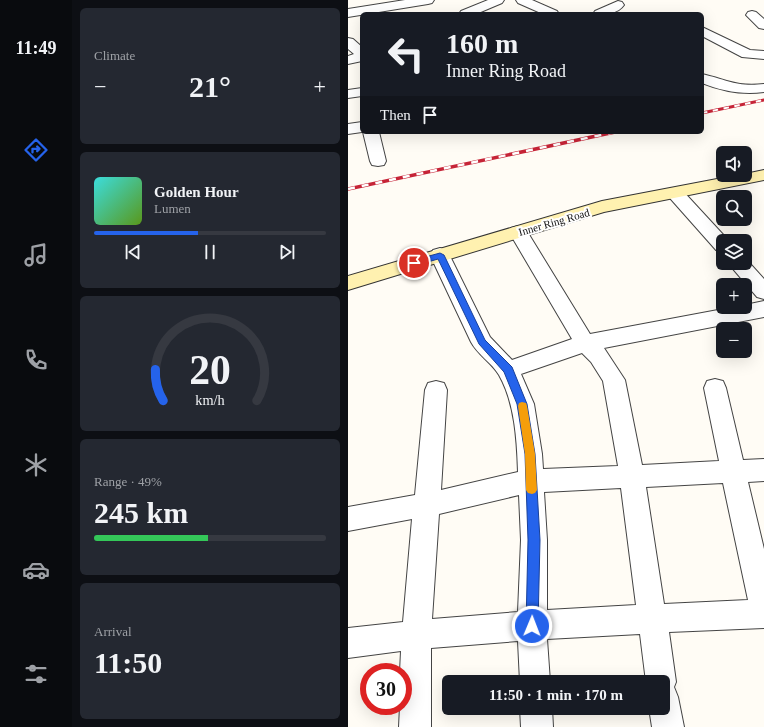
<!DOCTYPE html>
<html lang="en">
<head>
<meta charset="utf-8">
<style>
	body { margin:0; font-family:"Times New Roman",serif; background:#242831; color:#f1f3f6; height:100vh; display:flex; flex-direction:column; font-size:15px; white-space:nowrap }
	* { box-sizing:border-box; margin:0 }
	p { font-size:13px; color:#9ea1a6 }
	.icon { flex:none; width:22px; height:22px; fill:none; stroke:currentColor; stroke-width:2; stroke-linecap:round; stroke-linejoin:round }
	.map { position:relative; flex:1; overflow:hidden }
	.drawer { display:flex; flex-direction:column; gap:8px; padding:8px; background:#0d0f14; width:276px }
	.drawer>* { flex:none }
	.top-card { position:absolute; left:12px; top:12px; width:344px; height:122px; border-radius:6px; box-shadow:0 4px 16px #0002; background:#171b24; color:#f1f3f6; overflow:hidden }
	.tools { position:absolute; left:368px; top:146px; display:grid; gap:8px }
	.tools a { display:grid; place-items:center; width:36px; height:36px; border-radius:6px; background:#171b24; box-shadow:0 4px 16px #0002; font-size:20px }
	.speed { position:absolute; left:12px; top:663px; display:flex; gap:8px; font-size:20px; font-weight:700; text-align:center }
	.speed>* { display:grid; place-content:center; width:52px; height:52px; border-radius:50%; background:#171b24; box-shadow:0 4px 16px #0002; line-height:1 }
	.speed .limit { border:6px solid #d22; background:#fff; color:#111 }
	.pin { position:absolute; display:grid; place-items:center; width:34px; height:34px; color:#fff; margin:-17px; border:2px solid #fff; border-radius:50%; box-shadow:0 1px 4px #0007 }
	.me { position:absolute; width:44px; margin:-22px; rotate:1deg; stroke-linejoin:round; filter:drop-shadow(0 0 3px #0008) }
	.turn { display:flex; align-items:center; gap:14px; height:84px; padding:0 20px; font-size:18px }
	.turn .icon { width:52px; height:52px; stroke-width:2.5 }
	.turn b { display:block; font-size:28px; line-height:34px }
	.then { display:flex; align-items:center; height:38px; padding:0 20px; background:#0003; gap:8px; font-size:15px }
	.big { font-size:30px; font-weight:700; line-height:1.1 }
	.drawer .card { flex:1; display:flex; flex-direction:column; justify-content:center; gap:6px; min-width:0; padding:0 14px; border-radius:6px; background:#242831 }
	.drawer .dial { align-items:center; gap:0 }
	.dial svg { height:104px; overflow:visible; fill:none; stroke:#363941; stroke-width:7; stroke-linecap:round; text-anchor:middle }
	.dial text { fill:#f1f3f6; stroke:none }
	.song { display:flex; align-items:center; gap:12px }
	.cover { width:48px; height:48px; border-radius:6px; background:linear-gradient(135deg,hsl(180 70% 55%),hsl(90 70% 35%)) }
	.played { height:4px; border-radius:2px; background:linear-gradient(90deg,#2563eb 45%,#363941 45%) }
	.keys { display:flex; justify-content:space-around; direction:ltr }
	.heat { display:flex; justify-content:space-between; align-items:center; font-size:22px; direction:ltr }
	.charge { height:6px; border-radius:3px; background:linear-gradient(90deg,#34c759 49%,#363941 0) }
	.trip { position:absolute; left:94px; top:675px; width:228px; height:40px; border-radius:6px; background:#171b24; box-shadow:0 4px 16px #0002; font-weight:700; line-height:40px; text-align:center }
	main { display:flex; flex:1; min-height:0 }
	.tab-bar { display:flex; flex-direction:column; width:72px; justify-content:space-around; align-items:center; background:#090b0e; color:#9ea1a6 }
	.tab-bar .icon { width:28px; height:28px }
	.tab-bar .selected { color:#2563eb }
	.tab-bar b { font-size:18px; color:#f1f3f6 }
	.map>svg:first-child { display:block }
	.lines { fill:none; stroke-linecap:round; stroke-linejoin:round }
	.minor-casing { stroke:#444; stroke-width:2 }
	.secondary-casing { stroke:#333; stroke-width:2 }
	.minor { fill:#fff; fill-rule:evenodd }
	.secondary { fill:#fff1b0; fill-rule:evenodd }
	.rail-far1-casing { stroke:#c62437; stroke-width:3 }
	.rail-casing { stroke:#c62437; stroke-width:3.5 }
	.rail-far1 { stroke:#fff; stroke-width:2; stroke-dasharray:5.5; stroke-linecap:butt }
	.rail { stroke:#fff; stroke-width:2.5; stroke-dasharray:7; stroke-linecap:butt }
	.route { fill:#2563eb; stroke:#184099 }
	.slow { fill:#f59e0b }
	.labels { text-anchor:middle; stroke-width:4; stroke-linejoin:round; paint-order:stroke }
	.street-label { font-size:11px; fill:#111; stroke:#fff }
</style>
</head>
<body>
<main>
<nav class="tab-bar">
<b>11:49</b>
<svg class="icon selected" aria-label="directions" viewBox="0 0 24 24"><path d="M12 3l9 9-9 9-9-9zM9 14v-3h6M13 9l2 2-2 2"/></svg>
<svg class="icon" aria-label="music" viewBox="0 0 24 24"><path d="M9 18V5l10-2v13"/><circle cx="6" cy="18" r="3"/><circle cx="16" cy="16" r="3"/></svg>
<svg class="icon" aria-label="phone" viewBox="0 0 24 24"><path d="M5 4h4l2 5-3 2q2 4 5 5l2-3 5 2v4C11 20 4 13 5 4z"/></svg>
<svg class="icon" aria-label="climate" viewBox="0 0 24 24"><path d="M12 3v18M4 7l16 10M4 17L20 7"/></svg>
<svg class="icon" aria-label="car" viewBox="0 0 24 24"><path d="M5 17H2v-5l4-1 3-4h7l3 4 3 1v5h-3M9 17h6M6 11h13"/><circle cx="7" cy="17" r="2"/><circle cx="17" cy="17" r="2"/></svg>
<svg class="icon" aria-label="filters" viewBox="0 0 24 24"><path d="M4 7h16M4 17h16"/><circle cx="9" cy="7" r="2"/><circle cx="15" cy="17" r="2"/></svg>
</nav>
<section class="drawer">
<div class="card"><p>Climate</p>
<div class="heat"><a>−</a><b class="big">21°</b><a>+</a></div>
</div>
<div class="card">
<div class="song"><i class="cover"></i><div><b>Golden Hour</b><p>Lumen</p></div></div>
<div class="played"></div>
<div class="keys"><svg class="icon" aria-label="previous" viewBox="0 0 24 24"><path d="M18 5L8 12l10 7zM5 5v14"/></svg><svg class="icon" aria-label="pause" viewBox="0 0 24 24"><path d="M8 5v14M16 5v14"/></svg><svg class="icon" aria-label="next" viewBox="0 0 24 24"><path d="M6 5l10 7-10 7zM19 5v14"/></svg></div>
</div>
<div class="card dial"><svg viewBox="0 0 100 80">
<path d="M14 69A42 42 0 1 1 86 69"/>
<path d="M14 69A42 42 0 0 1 8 45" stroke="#2563eb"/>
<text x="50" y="56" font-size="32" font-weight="700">20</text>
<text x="50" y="72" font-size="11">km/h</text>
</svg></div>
<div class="card"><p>Range · 49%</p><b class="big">245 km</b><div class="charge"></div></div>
<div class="card"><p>Arrival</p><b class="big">11:50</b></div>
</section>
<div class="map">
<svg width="416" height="727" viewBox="0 0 416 727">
	<rect width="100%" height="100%" fill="#fffcf5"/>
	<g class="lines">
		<defs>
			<path id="minor" d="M57,0h29l-2,3 -4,1 -80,13v-8z
				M140,0h16l-2,3 -26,11h-17l2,-3z
				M168,0h16l25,11 2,3h-16l-25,-11z
				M270,1l4,1 2,3c-7,10 -20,9 -31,9l2,-3z
				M404,11l4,1 8,7v10l-5,-1 -13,-13 2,-3z
				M354,27l48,23 14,1v8l-22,-2 -40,-21z
				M0,38l5,1 9,8v14l-14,3v-8l6,-2 -6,-5z
				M354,74c26,6 34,13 62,10v8c-22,3 -42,-1 -62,-9z
				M14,88v8l-14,2v-8z
				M14,122v10l-14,2v-10z
				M15,132h16l7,29 -2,4 -6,1 -6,-1 -2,-4z
				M327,188l6,1 48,52h-6v11l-7,-2 -47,-53 -3,-4 3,-4z
				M170,226l7,2 65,106 144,-27h11v-2l19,-4v16l-160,31 21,32 17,85 77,-4 -15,-73 3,-7 8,-2 8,2 3,7 17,72 21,-1v22l-16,1 16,67v79l-95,4 7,50 -2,5 4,10 6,30h-32l-3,-19h14v-26h-17l-6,-48 -93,5 3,43h-30l-2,-41 -87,7v79h-32l1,-21h3v-34h-3l1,-21 -53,7v-30l55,-6 9,-103 -64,12v-24l67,-12 10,-105 3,-7 8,-2 8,2 3,7 -6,100 77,-18c-1,-31 -3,-69 -19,-97 -7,-12 -21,-20 -28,-33l-41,-87 3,-5 7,-2 7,2 43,87 22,23 60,-21 -63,-107 2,-4zM234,353l9,9 12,19 15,85 -75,3 -1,-15 -8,-50 -13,-30zM375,483l25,117 -84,4 -18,-117zM273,488l15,117 -89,5v-70l-3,-48zM171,495l2,45 -3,72 -86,7 7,-105z
				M397,258l19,21v20l-7,-2 -29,-34h17z
				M172,708h32l1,19h-32z"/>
			<path id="secondary" d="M416,170v10l-160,32 -256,78v-14l254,-75 136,-26h7v-1z"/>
		</defs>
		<use href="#minor" class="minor-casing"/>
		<use href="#secondary" class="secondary-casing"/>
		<use href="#minor" class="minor"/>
		<use href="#secondary" class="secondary"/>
		<defs>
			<path id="rail-far1" d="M354,113l62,-13"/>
			<path id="rail" d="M0,189l267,-57"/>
		</defs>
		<use href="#rail-far1" class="rail-far1-casing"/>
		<use href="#rail" class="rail-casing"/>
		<use href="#rail-far1" class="rail-far1"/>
		<use href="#rail" class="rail"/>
	</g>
	<path class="route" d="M92,253l4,2 41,85 27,27 15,37 8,50 5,86 -2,86 -2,4 -4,2 -4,-2 -2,-4 2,-86 -3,-86 -8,-50 -13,-32 -25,-28 -41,-85 -24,7 -4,-3 1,-2z"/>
	<path class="slow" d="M174,402l4,1 1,3 8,48 2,36 -2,3 -3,1 -4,-1 -2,-3 -1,-36 -7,-48 1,-3z"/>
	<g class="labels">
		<g class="street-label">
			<text transform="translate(206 222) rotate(-16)" y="4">Inner Ring Road</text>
		</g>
	</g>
</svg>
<div class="tools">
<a><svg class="icon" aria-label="sound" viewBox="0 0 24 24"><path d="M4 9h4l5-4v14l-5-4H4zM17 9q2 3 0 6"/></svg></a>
<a><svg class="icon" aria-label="search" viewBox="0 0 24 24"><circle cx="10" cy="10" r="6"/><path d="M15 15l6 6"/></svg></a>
<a><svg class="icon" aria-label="layers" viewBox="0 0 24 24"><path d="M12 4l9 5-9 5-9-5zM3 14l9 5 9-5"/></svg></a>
<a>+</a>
<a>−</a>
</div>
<div class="speed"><div class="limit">30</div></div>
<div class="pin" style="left:66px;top:263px;background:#d93025"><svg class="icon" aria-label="arrive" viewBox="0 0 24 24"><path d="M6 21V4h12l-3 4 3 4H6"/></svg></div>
<svg class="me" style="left:184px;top:626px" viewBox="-20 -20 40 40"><circle r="17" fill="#2563eb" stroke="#fff" stroke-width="3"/><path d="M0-11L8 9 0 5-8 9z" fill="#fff"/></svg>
<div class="trip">11:50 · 1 min · 170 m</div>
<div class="top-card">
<div class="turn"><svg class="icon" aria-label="left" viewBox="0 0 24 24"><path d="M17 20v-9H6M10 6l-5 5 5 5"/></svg><div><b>160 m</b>Inner Ring Road</div></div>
<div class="then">Then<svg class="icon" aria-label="arrive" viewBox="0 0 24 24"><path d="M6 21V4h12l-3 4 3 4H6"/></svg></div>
</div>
</div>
</main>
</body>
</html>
